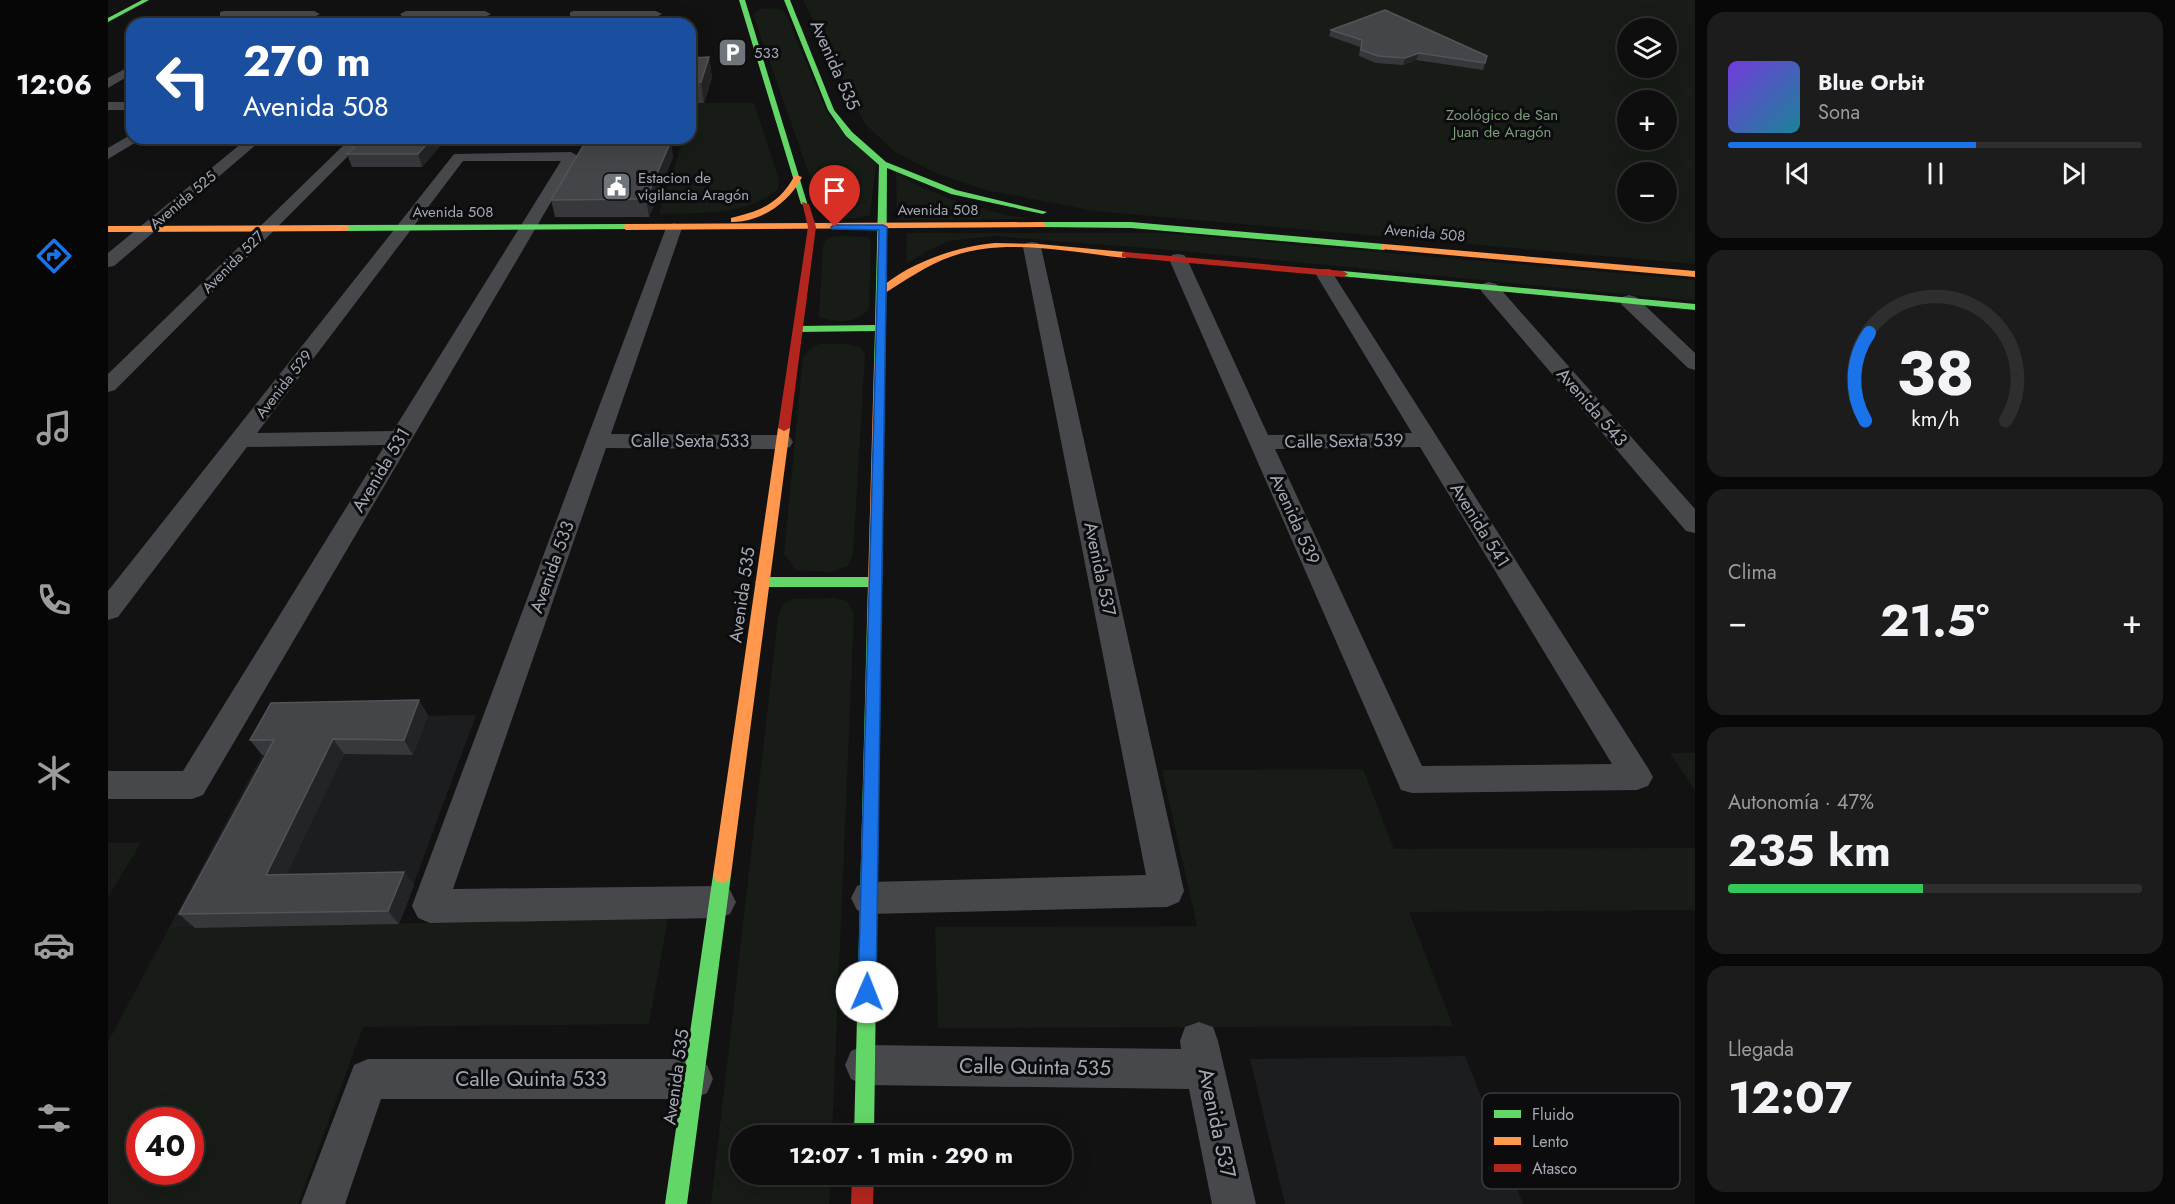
<!DOCTYPE html>
<html lang="es">
<head>
<meta charset="utf-8">
<style>
	body { margin:0; font-family:Jost,sans-serif; background:#1c1c1c; color:#f1f3f6; height:100vh; display:flex; flex-direction:column; font-size:22px; white-space:nowrap }
	* { box-sizing:border-box; margin:0 }
	p { font-size:20px; color:#9b9c9e }
	.icon { flex:none; width:33px; height:33px; fill:none; stroke:currentColor; stroke-width:2; stroke-linecap:round; stroke-linejoin:round }
	.map { position:relative; flex:1; overflow:hidden }
	.side { display:flex; flex-direction:column; gap:12px; padding:12px; background:#080808; width:480px }
	.side>* { flex:none }
	.hud { position:absolute; left:18px; top:18px; width:570px; height:126px; border-radius:18px; box-shadow:0 6px 24px #0002,0 0 0 2px #2e2e2e; background:#1a4fa0; color:#fff; overflow:hidden }
	.fabs { position:absolute; left:1509px; top:18px; display:grid; gap:12px }
	.fabs a { display:grid; place-items:center; width:60px; height:60px; border-radius:50%; background:#0e0e0e; box-shadow:0 6px 24px #0002,0 0 0 2px #2e2e2e; font-size:30px }
	.speed { position:absolute; left:18px; top:1107px; display:flex; gap:12px; font-size:30px; font-weight:700; text-align:center }
	.speed>* { display:grid; place-content:center; width:78px; height:78px; border-radius:50%; background:#0e0e0e; box-shadow:0 6px 24px #0002,0 0 0 2px #2e2e2e; line-height:1 }
	.speed .limit { border:9px solid #d22; background:#fff; color:#111 }
	.pin { position:absolute; display:grid; place-items:center; width:51px; height:51px; color:#fff; margin:-62px -26px; border-radius:50% 50% 50% 0; rotate:-45deg; box-shadow:0 0 6px #0007 }
	.pin .icon { rotate:45deg }
	.me { position:absolute; width:66px; margin:-33px; rotate:1deg; stroke-linejoin:round; filter:drop-shadow(0 0 4px #0008) }
	.turn { display:flex; align-items:center; gap:21px; height:126px; padding:0 18px; font-size:27px }
	.turn .icon { width:78px; height:78px; stroke-width:2.5 }
	.turn b { display:block; font-size:42px; line-height:51px }
	.big { font-size:45px; font-weight:700; line-height:1.1 }
	.side .tile { flex:1; display:flex; flex-direction:column; justify-content:center; gap:9px; min-width:0; padding:0 21px; border-radius:18px; background:#1c1c1c }
	.side .dial { align-items:center; gap:0 }
	.dial svg { height:156px; overflow:visible; fill:none; stroke:#2e2e2e; stroke-width:7; stroke-linecap:round; text-anchor:middle }
	.dial text { fill:#f1f3f6; stroke:none }
	.song { display:flex; align-items:center; gap:18px }
	.cover { width:72px; height:72px; border-radius:9px; background:linear-gradient(135deg,hsl(260 70% 55%),hsl(190 70% 35%)) }
	.played { height:6px; border-radius:3px; background:linear-gradient(90deg,#1a73e8 60%,#2e2e2e 60%) }
	.keys { display:flex; justify-content:space-around; direction:ltr }
	.heat { display:flex; justify-content:space-between; align-items:center; font-size:33px; direction:ltr }
	.charge { height:9px; border-radius:4px; background:linear-gradient(90deg,#34c759 47%,#2e2e2e 0) }
	.trip { position:absolute; left:622px; top:1125px; width:342px; height:60px; border-radius:30px; background:#0e0e0e; box-shadow:0 6px 24px #0002,0 0 0 2px #2e2e2e; font-weight:700; line-height:60px; text-align:center }
	main { display:flex; flex:1; min-height:0 }
	.tabs { display:flex; flex-direction:column; width:108px; justify-content:space-around; align-items:center; background:#060606; color:#9b9c9e }
	.tabs .icon { width:42px; height:42px }
	.tabs .active { color:#1a73e8 }
	.tabs b { font-size:27px; color:#f1f3f6 }
	.map>svg:first-child { display:block }
	.built { fill:#1c1d1f }
	.green { fill:#171c17; fill-rule:evenodd }
	.lines { fill:none; stroke-linecap:round; stroke-linejoin:round }
	.street { fill:#46484b; fill-rule:evenodd }
	.fast { fill:#63d668; fill-rule:evenodd }
	.slow { fill:#ff974d; fill-rule:evenodd }
	.jam { fill:#b3261e; fill-rule:evenodd }
	.wall { fill:#37383b }
	.shaded-wall { fill:#232425 }
	.building { fill:#434548; stroke:#525459; stroke-width:1.5 }
	.route { fill:#1a73e8; stroke:#114b97; stroke-width:1.5 }
	.labels { text-anchor:middle; stroke-width:6; stroke-linejoin:round; paint-order:stroke }
	.far-poi-label { font-size:15px; fill:#a3a9b3; stroke:#0c0c0e; text-anchor:start }
	.far-park-label { font-size:15px; fill:#7b9e7a; stroke:#0c0c0e }
	.far-street-label { font-size:15px; fill:#a3a9b3; stroke:#0c0c0e }
	.street-label { font-size:18px; fill:#a3a9b3; stroke:#0c0c0e }
	.near-street-label { font-size:21px; fill:#a3a9b3; stroke:#0c0c0e }
	.key { fill:#0c0c0e; stroke:#393b40; stroke-width:1.5 }
	.key-label { font-size:16px; fill:#a3a9b3 }
</style>
</head>
<body>
<main>
<nav class="tabs">
<b>12:06</b>
<svg class="icon active" aria-label="directions" viewBox="0 0 24 24"><path d="M12 3l9 9-9 9-9-9zM9 14v-3h6M13 9l2 2-2 2"/></svg>
<svg class="icon" aria-label="music" viewBox="0 0 24 24"><path d="M9 18V5l10-2v13"/><circle cx="6" cy="18" r="3"/><circle cx="16" cy="16" r="3"/></svg>
<svg class="icon" aria-label="phone" viewBox="0 0 24 24"><path d="M5 4h4l2 5-3 2q2 4 5 5l2-3 5 2v4C11 20 4 13 5 4z"/></svg>
<svg class="icon" aria-label="climate" viewBox="0 0 24 24"><path d="M12 3v18M4 7l16 10M4 17L20 7"/></svg>
<svg class="icon" aria-label="car" viewBox="0 0 24 24"><path d="M5 17H2v-5l4-1 3-4h7l3 4 3 1v5h-3M9 17h6M6 11h13"/><circle cx="7" cy="17" r="2"/><circle cx="17" cy="17" r="2"/></svg>
<svg class="icon" aria-label="filters" viewBox="0 0 24 24"><path d="M4 7h16M4 17h16"/><circle cx="9" cy="7" r="2"/><circle cx="15" cy="17" r="2"/></svg>
</nav>
<div class="map">
<svg width="1587" height="1204" viewBox="0 0 1587 1204">
	<rect width="100%" height="100%" fill="#121212"/>
	<path class="built" d="M368,715l-77,209 -230,4 113,-210z
		M1357,1056l58,148h-238l-35,-145z"/>
	<path class="green" d="M695,0h892v264l-600,-53 -109,-21 -50,-17 -41,-21 -30,-28zM1520,28h38v40h-38zM1520,100h38v40h-38zM1520,172h38v40h-38z
		M661,8l14,2 3,4 42,101 48,49 -6,51c-11,4 -38,6 -47,-1l-70,-200 7,-5z
		M582,103h64l25,77 -1,9c-30,27 -81,24 -119,25l25,-76h6z
		M379,138h78l-5,8h-79z
		M788,173c42,25 85,38 134,46l-133,1z
		M799,233h257l531,47v21l-513,-50 -188,-15 -45,5 -22,10 -21,13z
		M732,236l28,1 3,4 -2,68c-12,15 -33,14 -50,8l4,-71 4,-8z
		M711,344h29l13,4 4,6 -12,201 -5,11 -17,6 -35,-2 -12,-16 19,-197 7,-8z
		M725,598l14,3 7,12 -22,522 -91,1v38l89,1 -1,29h-118l67,-586 4,-13 11,-6z
		M1562,753h25v38z
		M1255,769l31,80 301,-1v62l-286,2 44,114 -515,2 -3,-101 262,-1 -35,-156z
		M0,843h33l-33,54z
		M560,918l-19,106 -286,3 -65,177h-190v-162l61,-114zM32,1120h50v52h-50z"/>
	<g class="lines">
		<path class="street" d="M116,11h90l6,3 -6,3 -94,-1v-4z
			M298,11h79l6,3 -6,3 -83,-1 -2,-2z
			M466,11h82l6,3 -6,3 -86,-1v-4z
			M24,65v9l-24,14v-10z
			M0,102h24v8h-24z
			M24,134v4h8l-2,3 -30,18v-11z
			M140,138h16l-150,128 -6,1v-14z
			M243,138h15l-251,252 -7,2v-18z
			M463,152l7,4 -375,639 -11,4h-84v-28h75l202,-326 -138,2 -129,170 -10,3v-29l346,-437zM355,161h98l-168,270 -136,2z
			M566,223l8,5 -71,206 171,1 8,2 3,5 -3,5 -8,2 -176,-1 -153,441 265,-3 12,4 6,12 -6,12 -12,4 -288,5 -12,-5 -6,-12 254,-678z
			M924,242l6,1 3,4 143,644 -5,11 -12,5 -298,7 -12,-4 -6,-12 6,-12 12,-4 277,-7 -123,-628 3,-4z
			M1070,254l6,1 3,4 81,176 144,-2 -97,-160 3,-4h12l318,499 5,9 -5,9 -11,4 -225,3 -11,-3 -232,-531 3,-4zM1312,447l192,317 -190,2 -147,-317z
			M1381,282l7,2 199,225v24l-9,-2 -204,-239 -2,-4 2,-4z
			M1521,295l7,2 59,56v17l-7,-2 -66,-63 -2,-4 2,-4z
			M1091,1022l14,5 5,14 38,163h-44l-23,-115 -324,-4 -14,-6 -6,-14 6,-14 14,-6 316,4 -1,-8 5,-14z
			M260,1059h325l14,6 6,14 -6,14 -14,6h-312l-36,105h-44l53,-139z"/>
		<path class="fast" d="M34,0h7l-41,22v-4z
			M631,0h6l63,206 -7,-2z
			M676,0h6l44,110 18,22 34,30 70,28 91,22 -4,2 -92,-20 -64,-26 -1,160 -3,37h-8l-1,-2 1,-32 -77,1 -5,-3 5,-3 77,-1 4,-160 -33,-29 -18,-26z
			M934,222h89l253,22 4,3 -4,3 -253,-22 -92,-1v-4z
			M518,224l4,3 -1,2 -283,2 -4,-3 4,-3z
			M1235,271l352,33v6l-355,-34v-4z
			M654,577h114l7,5 -7,5h-114l-7,-5z
			M766,616l7,5 -7,515h-20l13,-515z
			M614,867l6,2 3,6 -44,329h-22l48,-329 3,-6z"/>
		<path class="slow" d="M687,175l7,2c-12,25 -42,46 -71,45v-4c31,-8 48,-14 64,-43z
			M934,222l3,1v4l-419,3 -4,-3 4,-3z
			M0,226l238,-1 4,3 -4,3 -238,1z
			M887,243l44,1 86,8 4,3 -4,3c-56,-6 -121,-21 -175,-1 -23,8 -44,23 -65,36l-8,-2c30,-28 78,-44 118,-48z
			M1276,244l311,27v6l-314,-28v-4z
			M771,360l5,3 -3,258 -7,5 -7,-5 7,-258z
			M676,425l6,3 -59,447 -3,6 -6,2 -6,-2 -3,-6 65,-447z"/>
		<path class="jam" d="M694,202l7,2 7,23 -26,201 -6,3 -6,-3 30,-201z
			M1017,252l218,19 5,3 -5,3 -221,-20v-4z
			M744,1174h22l-1,30h-22z"/>
	</g>
	<path class="wall" d="M1223,30l154,33 -2,7 -67,-10 -13,5 -27,-2 -17,-7 1,-9 -31,-11z
		M601,57l3,21 -8,25h-14v-45z
		M256,138h83l-25,29h-70l-5,-13z
		M563,141l2,16 -24,60h-94l-4,-17z
		M320,715l-15,40 -69,-1 -58,121 118,-3 10,13 -15,39 -204,4 -16,-14 87,-159h-4l-12,-15z"/>
	<path class="shaded-wall" d="M1311,53l-3,7 -13,5 2,-7z
		M601,57l3,21 -8,25 -3,-21z
		M324,138h15l-25,29 -4,-13z
		M563,141l2,16 -24,60 -3,-18z
		M311,700l9,15 -15,40 -9,-15z
		M225,739l11,15 -64,135 -14,-14z
		M296,872l10,13 -15,39 -11,-13z"/>
	<path class="building" d="M1277,10l102,46 -2,7 -66,-10 -14,5 -27,-2 -17,-6 1,-10 -31,-10z
		M601,57l-8,25h-11v-24z
		M256,138h68l-14,16h-71z
		M478,141h85l-25,58 -95,1z
		M311,700l-15,40 -71,-1 -67,136 138,-3 -16,39 -209,3 95,-174h-24l21,-37z"/>
	<path class="route" d="M727,225h48l4,2 -11,765 -2,6 -7,3 -7,-3 -2,-6 21,-762 -47,-1 -1,-2z"/>
	<defs>
		<symbol id="parking-square" viewBox="-11 -11 22 22"><rect x="-9" y="-9" width="18" height="18" rx="4" fill="#70747b" stroke="#0c0c0e"/><path d="M-3.5-5.5H1a3.5 3.5 0 0 1 0 7H-1V5.5H-3.5ZM-1-3.4V-.6H.8a1.4 1.4 0 0 0 0-2.8Z" fill="#fff"/></symbol>
		<symbol id="civic-square" viewBox="-11 -11 22 22"><rect x="-9" y="-9" width="18" height="18" rx="4" fill="#70747b" stroke="#0c0c0e"/><path d="M-.6-6.5H3V-4.5H.6V-3L4-1V1h2V6H-6V1h2V-1L-.6-3ZM-1.2 2.5V6h2.4V2.5Z" fill="#fff"/></symbol>
	</defs>
	<g fill-rule="evenodd">
		<use href="#parking-square" x="608" y="36" width="33" height="33"/>
		<use href="#civic-square" x="492" y="170" width="33" height="33"/>
	</g>
	<g class="labels">
		<g class="far-poi-label">
			<text x="646" y="58">533</text>
			<text x="530" y="183">Estacion de<tspan x="530" dy="17">vigilancia Aragón</tspan></text>
		</g>
		<g class="far-park-label">
			<text x="1394" y="120">Zoológico de San<tspan x="1394" dy="17">Juan de Aragón</tspan></text>
		</g>
		<g class="far-street-label">
			<text transform="translate(75 200) rotate(-40)" y="5">Avenida 525</text>
			<text x="830" y="215">Avenida 508</text>
			<text x="345" y="217">Avenida 508</text>
			<text transform="translate(1317 233) rotate(5)" y="5">Avenida 508</text>
			<text transform="translate(125 262) rotate(-45)" y="5">Avenida 527</text>
			<text transform="translate(176 384) rotate(-52)" y="5">Avenida 529</text>
		</g>
		<g class="street-label">
			<text transform="translate(727 65) rotate(66)" y="6">Avenida 535</text>
			<text transform="translate(1484 407) rotate(49)" y="6">Avenida 543</text>
			<text x="582" y="447">Calle Sexta 533</text>
			<text transform="translate(1236 441) rotate(-1)" y="6">Calle Sexta 539</text>
			<text transform="translate(273 470) rotate(-59)" y="6">Avenida 531</text>
			<text transform="translate(1187 519) rotate(66)" y="6">Avenida 539</text>
			<text transform="translate(1372 525) rotate(58)" y="6">Avenida 541</text>
			<text transform="translate(444 567) rotate(-70)" y="6">Avenida 533</text>
			<text transform="translate(992 569) rotate(78)" y="6">Avenida 537</text>
			<text transform="translate(634 595) rotate(-82)" y="6">Avenida 535</text>
			<text transform="translate(568 1077) rotate(-82)" y="6">Avenida 535</text>
		</g>
		<g class="near-street-label">
			<text transform="translate(927 1067) rotate(1)" y="7">Calle Quinta 535</text>
			<text x="423" y="1086">Calle Quinta 533</text>
			<text transform="translate(1109 1123) rotate(78)" y="7">Avenida 537</text>
		</g>
	</g>
	<rect x="1374" y="1093" width="198" height="96" rx="9" class="key"/>
	<rect x="1386" y="1110" width="27" height="8" fill="#63d668"/>
	<rect x="1386" y="1137" width="27" height="8" fill="#ff974d"/>
	<rect x="1386" y="1164" width="27" height="8" fill="#b3261e"/>
	<g class="key-label">
		<text x="1424" y="1120">Fluido</text>
		<text x="1424" y="1147">Lento</text>
		<text x="1424" y="1174">Atasco</text>
	</g>
</svg>
<div class="fabs">
<a><svg class="icon" aria-label="layers" viewBox="0 0 24 24"><path d="M12 4l9 5-9 5-9-5zM3 14l9 5 9-5"/></svg></a>
<a>+</a>
<a>−</a>
</div>
<div class="speed"><div class="limit">40</div></div>
<div class="pin" style="left:727px;top:227px;background:#d93025"><svg class="icon" aria-label="arrive" viewBox="0 0 24 24"><path d="M6 21V4h12l-3 4 3 4H6"/></svg></div>
<svg class="me" style="left:759px;top:992px" viewBox="-20 -20 40 40"><circle r="19" fill="#fff"/><path d="M0-13L10 11 0 6-10 11z" fill="#1a73e8"/></svg>
<div class="trip">12:07 · 1 min · 290 m</div>
<div class="hud">
<div class="turn"><svg class="icon" aria-label="left" viewBox="0 0 24 24"><path d="M17 20v-9H6M10 6l-5 5 5 5"/></svg><div><b>270 m</b>Avenida 508</div></div>
</div>
</div>
<section class="side">
<div class="tile">
<div class="song"><i class="cover"></i><div><b>Blue Orbit</b><p>Sona</p></div></div>
<div class="played"></div>
<div class="keys"><svg class="icon" aria-label="previous" viewBox="0 0 24 24"><path d="M18 5L8 12l10 7zM5 5v14"/></svg><svg class="icon" aria-label="pause" viewBox="0 0 24 24"><path d="M8 5v14M16 5v14"/></svg><svg class="icon" aria-label="next" viewBox="0 0 24 24"><path d="M6 5l10 7-10 7zM19 5v14"/></svg></div>
</div>
<div class="tile dial"><svg viewBox="0 0 100 80">
<path d="M14 69A42 42 0 1 1 86 69"/>
<path d="M14 69A42 42 0 0 1 16 24" stroke="#1a73e8"/>
<text x="50" y="56" font-size="32" font-weight="700">38</text>
<text x="50" y="72" font-size="11">km/h</text>
</svg></div>
<div class="tile"><p>Clima</p>
<div class="heat"><a>−</a><b class="big">21.5°</b><a>+</a></div>
</div>
<div class="tile"><p>Autonomía · 47%</p><b class="big">235 km</b><div class="charge"></div></div>
<div class="tile"><p>Llegada</p><b class="big">12:07</b></div>
</section>
</main>
</body>
</html>
